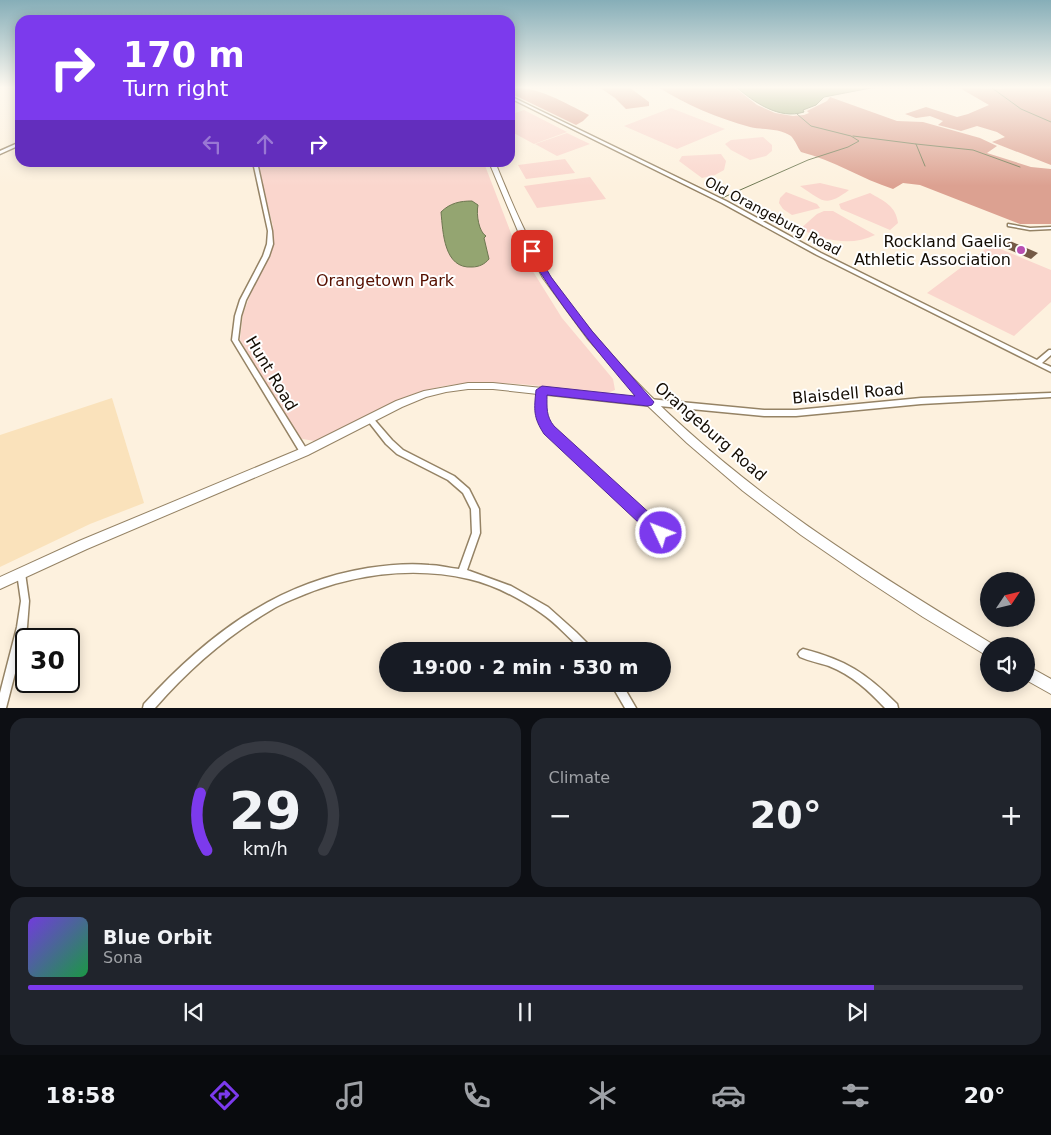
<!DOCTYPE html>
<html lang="en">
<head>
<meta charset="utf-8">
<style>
	body { margin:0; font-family:"DejaVu Sans",sans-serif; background:#20242c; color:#f1f3f6; height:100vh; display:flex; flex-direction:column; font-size:19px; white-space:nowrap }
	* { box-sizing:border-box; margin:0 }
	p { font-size:16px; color:#9ea1a6 }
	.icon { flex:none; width:28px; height:28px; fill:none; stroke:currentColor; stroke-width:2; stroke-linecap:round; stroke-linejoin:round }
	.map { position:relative; height:708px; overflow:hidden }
	.side { display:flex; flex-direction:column; gap:10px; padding:10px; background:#0d0f14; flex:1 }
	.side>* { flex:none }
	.hud { position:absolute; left:15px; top:15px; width:500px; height:152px; border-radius:15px; box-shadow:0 2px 12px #0003; background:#7c3aed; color:#fff; overflow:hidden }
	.needle { width:32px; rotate:55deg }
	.tools { position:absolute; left:980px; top:572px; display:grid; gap:10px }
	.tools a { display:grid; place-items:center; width:55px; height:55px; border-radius:50%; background:#171b24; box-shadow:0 2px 12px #0003; font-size:25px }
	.speed { position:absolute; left:15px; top:628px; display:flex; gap:10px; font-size:25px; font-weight:700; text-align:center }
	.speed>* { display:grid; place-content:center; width:65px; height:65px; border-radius:50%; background:#171b24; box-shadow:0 2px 12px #0003; line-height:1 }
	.speed .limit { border:2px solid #111; border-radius:8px; background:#fff; color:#111 }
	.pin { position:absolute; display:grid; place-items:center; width:42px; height:42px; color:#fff; margin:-21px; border-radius:10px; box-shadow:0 2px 8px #0006 }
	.me { position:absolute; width:55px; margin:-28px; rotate:313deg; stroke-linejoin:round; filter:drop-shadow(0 0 4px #0008) }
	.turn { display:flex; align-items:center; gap:18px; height:105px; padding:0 25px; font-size:22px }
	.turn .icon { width:65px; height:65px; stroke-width:2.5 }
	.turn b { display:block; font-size:35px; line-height:42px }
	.lanes { display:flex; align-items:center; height:48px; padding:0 25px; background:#0003; justify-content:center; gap:25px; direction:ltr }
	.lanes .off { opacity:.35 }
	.big { font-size:38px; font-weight:600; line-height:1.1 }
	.side .tile { flex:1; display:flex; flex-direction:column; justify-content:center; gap:8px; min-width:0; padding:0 18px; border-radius:15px; background:#20242c }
	.side .dial { align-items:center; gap:0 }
	.dial svg { height:130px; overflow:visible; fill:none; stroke:#363941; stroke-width:7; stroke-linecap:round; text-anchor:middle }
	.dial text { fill:#f1f3f6; stroke:none }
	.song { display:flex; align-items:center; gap:15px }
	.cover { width:60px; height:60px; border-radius:8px; background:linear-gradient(135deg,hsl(260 70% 55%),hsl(140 70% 35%)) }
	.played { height:5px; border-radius:2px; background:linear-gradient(90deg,#7c3aed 85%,#363941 85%) }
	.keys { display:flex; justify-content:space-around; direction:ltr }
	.heat { display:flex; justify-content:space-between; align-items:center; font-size:28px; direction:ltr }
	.side .tiles { flex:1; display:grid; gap:10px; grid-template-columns:1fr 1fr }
	.tile:last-child { grid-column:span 2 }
	.trip { position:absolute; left:379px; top:642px; width:292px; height:50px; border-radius:25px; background:#171b24; box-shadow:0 2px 12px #0003; font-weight:600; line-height:50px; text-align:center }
	.tab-bar { display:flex; height:80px; justify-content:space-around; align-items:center; background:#090b0e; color:#9ea1a6 }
	.tab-bar .icon { width:35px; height:35px }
	.tab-bar .selected { color:#7c3aed }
	.tab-bar b { font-size:22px; color:#f1f3f6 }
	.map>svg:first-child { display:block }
	.built { fill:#fae2bb }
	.green { fill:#fad6cd }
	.forest { fill:#dca191 }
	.water { fill:#94a571; stroke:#6d7750 }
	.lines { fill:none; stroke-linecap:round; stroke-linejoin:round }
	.stream { stroke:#6d7750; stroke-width:1 }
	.building { fill:#755a46 }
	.street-casing { stroke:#958365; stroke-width:3 }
	.secondary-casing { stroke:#958365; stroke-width:2 }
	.street { fill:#fff; fill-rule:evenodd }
	.secondary { fill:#fff; fill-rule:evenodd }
	.route { fill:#7c3aed; stroke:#51269a }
	.poi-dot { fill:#b84fb1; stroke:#fff; stroke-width:2 }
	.labels { text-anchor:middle; stroke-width:4; stroke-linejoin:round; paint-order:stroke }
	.far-street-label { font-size:14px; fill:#130c03; stroke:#fff }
	.poi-label { font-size:16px; fill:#130c03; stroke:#fff; text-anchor:end }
	.park-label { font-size:16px; fill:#561000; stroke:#fff }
	.street-label { font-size:16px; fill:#130c03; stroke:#fff }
</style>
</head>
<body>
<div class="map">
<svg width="1051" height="708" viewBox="0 0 1051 708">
	<rect width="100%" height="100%" fill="#fdf1de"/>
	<path class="built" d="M112,398l32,105 -54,21 -90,43v-132z"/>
	<path class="green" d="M671,108l54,21 -48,20 -53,-23z
		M524,110l43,22 -33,12 -24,-13v-16z
		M567,133l23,11 -33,12 -22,-12z
		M763,137l9,8v6l-6,5 -16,4 -19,-10 -6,-6 6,-4z
		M721,154l5,7 -2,9 -9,5 -13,3 -23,-17 3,-5z
		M565,159l10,14 -49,6 -8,-14z
		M257,163h227l30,78 48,77 51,61 2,11 -7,3h-10c-57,-6 -115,-18 -171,-3 -36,9 -70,32 -103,48l-10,3 -16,-3 -58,-98 3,-26 13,-34 15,-30 1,-9 1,-15z
		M590,177l16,22 -69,9 -13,-22z
		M820,183l29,7c-24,18 -26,11 -49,-4z
		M786,192l31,12 3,4 -28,7 -9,-6 -4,-6 1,-5z
		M870,193c14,8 26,13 28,30l-8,7 -49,-21 -2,-5z
		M824,211h9l42,24c-24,12 -52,5 -75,-6l17,-15z
		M991,245l60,25v32l-37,34 -87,-43z"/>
	<path class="forest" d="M510,87c30,0 53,15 79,28l-6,6 -7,4 -66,-32z
		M599,87h30l20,15v4l-23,3 -11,-11z
		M658,87h76l23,18 18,8 18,3 11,-1 5,-2 -2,-2 20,-10 3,-4 67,24 26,1 57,16 17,8 -10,7 44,14 20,2v55h-31l-100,-39 -17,-2 -10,6c-31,-10 -60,-29 -92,-37 -3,-4 -6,-12 -10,-16 -11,-8 -28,-6 -41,-9 -32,-9 -64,-22 -92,-40z
		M958,87l42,2 11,-2h40v78l-59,-23 13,-5 -8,-5 -20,-6 -16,5 -23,-6 5,-4 -13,-5 -14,2 -11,-4 21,-7 31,10 11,-3 21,-9z"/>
	<path class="water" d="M736,87h140l-52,10 -8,8 -13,5 1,2c-25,8 -50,-10 -68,-25z
		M472,201l6,4c-2,10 1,27 8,31l-2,2 5,21c-4,5 -10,8 -17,8 -28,2 -29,-34 -31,-55 9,-9 19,-11 31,-11z"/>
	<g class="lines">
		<path class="stream" d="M1036,87h15
			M992,88l29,21 30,13
			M853,136l63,8 9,22
			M916,144l57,6 47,17
			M722,198l86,-38 40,-13 11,-6 -8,-5 -40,-10 -14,-12"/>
	</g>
	<path class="building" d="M1010,241l28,12 -7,6 -28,-12z"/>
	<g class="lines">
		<defs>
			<path id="street" d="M510,96l216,105 95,52 216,107 12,-10h2v5l-9,8 9,4v5l-234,-117 -95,-52 -212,-105z
				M20,142v3l-20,9v-3z
				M253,162h4l15,69 1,13 -4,12 -23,44 -5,16 -3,24 69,110 1,2 -1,2 -3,1 -3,-1 -69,-114 3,-24 5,-16 23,-44 4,-12 1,-13z
				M1008,224l22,4 21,-1v2l-21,1 -22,-4z
				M540,388h4l1,2 -2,22 9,16 112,102 1,3 -1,3 -3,1 -3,-1 -112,-104 -9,-20z
				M1051,393v4l-130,7 -125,12h-32l-115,-11 -2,-1 -1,-2 1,-2 2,-1 115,11h32l125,-12z
				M370,416l2,1 20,23 11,10 51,26 15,13 10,20 1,24 -13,37 44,16 37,21 28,25 16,16 2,3h-11c-14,-13 -27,-28 -42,-38 -22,-15 -46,-28 -72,-34 -59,-14 -123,-4 -178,21 -7,3 -14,6 -20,10 -44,26 -82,59 -116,98h-12l1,-4c62,-68 131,-121 224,-136 20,-3 41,-5 61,-3 10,0 20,3 30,4l13,-36 -1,-24 -8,-16 -15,-13 -51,-26 -11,-10 -18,-23 -1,-2 1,-2z
				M21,569l3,1 1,3 4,28 -2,26 -21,81h-6v-15l17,-66 4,-26 -4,-28 1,-3z
				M803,649c43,11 63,24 94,55l1,4h-13c-16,-17 -33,-33 -56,-42 -9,-3 -20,-5 -29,-9l-2,-3 2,-3z
				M611,684h11l14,24h-11z"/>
			<path id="secondary" d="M489,162h6c16,39 32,78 54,113 20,31 44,59 68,86 107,118 242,203 377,284l-5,1v11l-66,-40 -61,-40 -61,-42 -58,-44 -56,-48 -39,-37 -155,-17h-25l-22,3 -20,5 -24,10 -94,48 -221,94 -87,40v-12l79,-36 221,-92 96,-48 28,-10 44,-8h25l147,15 -53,-60 -44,-60 -23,-42z
				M1026,665l25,14v15l-25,-14z"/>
		</defs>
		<use href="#street" class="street-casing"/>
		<use href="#secondary" class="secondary-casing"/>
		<use href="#street" class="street"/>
		<use href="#secondary" class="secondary"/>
	</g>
	<linearGradient id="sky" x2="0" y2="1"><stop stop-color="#86aeb8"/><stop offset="0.47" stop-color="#fef9f0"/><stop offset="1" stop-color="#fef9f0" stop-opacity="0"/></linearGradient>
	<rect width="1051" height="186" fill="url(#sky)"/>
	<path class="route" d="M528,249h7l16,28 41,54 62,71 -2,3 -4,1 -101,-11c0,13 -1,21 7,31l112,102 2,5 -2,5 -5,2 -6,-2 -111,-104c-11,-17 -10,-24 -8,-44l6,-4 93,10c-39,-46 -77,-92 -108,-145z"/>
	<circle class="poi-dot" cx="1021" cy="250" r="5"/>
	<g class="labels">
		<g class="far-street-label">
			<text transform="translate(773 216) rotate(28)" y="5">Old Orangeburg Road</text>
		</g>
		<g class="poi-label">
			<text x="1011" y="247">Rockland Gaelic<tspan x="1011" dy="18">Athletic Association</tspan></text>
		</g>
		<g class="park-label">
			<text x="385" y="286">Orangetown Park</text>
		</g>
		<g class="street-label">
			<text transform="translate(272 373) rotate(59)" y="6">Hunt Road</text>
			<text transform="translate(848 393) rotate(-5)" y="6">Blaisdell Road</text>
			<text transform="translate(711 431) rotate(41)" y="6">Orangeburg Road</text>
		</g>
	</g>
</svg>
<div class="tools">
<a><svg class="needle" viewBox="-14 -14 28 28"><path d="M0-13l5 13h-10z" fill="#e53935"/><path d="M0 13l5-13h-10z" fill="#9ea1a6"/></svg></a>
<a><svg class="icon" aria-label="sound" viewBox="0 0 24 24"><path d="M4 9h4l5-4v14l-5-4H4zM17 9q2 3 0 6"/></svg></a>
</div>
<div class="speed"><div class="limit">30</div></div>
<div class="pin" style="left:532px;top:251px;background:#d93025"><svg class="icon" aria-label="arrive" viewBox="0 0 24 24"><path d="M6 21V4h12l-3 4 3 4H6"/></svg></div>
<svg class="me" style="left:661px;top:533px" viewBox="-20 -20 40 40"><circle r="17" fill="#7c3aed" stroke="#fff" stroke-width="3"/><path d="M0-11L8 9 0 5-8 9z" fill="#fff"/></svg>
<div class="trip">19:00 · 2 min · 530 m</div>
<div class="hud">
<div class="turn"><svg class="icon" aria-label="right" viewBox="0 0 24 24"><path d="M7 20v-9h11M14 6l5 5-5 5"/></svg><div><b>170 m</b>Turn right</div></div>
<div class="lanes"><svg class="icon off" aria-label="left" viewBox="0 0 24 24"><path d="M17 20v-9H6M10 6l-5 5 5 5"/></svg><svg class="icon off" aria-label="ahead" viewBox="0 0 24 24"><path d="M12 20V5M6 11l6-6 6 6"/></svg><svg class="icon" aria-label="right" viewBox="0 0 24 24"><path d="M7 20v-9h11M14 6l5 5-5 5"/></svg></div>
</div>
</div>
<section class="side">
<div class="tiles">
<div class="tile dial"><svg viewBox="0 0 100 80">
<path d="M14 69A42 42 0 1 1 86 69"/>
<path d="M14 69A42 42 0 0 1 10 34" stroke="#7c3aed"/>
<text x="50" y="56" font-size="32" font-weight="700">29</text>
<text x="50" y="72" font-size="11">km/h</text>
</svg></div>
<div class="tile"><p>Climate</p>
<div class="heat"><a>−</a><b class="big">20°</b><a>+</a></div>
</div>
<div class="tile">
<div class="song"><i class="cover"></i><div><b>Blue Orbit</b><p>Sona</p></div></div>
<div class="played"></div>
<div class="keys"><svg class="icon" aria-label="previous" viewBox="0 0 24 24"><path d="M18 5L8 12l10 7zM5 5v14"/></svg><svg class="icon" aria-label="pause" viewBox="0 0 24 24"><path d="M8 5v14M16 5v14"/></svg><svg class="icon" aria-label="next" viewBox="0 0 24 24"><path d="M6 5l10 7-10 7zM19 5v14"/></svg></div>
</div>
</div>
</section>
<nav class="tab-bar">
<b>18:58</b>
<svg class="icon selected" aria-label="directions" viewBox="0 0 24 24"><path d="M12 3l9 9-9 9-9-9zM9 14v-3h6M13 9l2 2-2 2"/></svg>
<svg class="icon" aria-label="music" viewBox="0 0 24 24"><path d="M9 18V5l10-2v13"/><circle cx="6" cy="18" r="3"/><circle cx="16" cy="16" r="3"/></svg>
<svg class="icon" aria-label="phone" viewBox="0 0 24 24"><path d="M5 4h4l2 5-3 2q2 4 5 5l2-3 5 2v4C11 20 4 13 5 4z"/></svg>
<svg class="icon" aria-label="climate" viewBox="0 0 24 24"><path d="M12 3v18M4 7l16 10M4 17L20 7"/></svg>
<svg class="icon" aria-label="car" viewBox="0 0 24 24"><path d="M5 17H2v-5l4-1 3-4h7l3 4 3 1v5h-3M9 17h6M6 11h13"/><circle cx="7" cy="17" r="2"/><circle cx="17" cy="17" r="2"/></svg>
<svg class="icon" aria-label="filters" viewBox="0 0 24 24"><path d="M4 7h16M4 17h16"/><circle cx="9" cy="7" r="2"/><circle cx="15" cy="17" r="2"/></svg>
<b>20°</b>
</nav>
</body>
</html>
